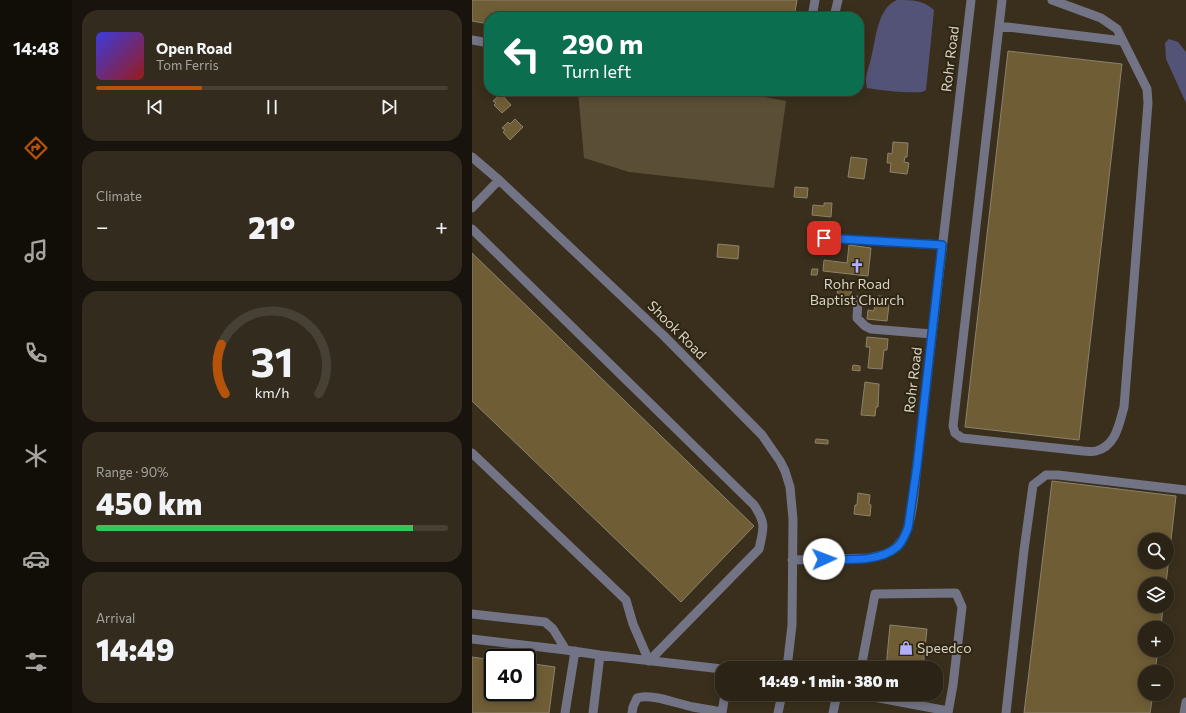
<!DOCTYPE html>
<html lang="en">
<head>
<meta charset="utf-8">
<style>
	body { margin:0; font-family:Commissioner,sans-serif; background:#332b1e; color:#f1f3f6; height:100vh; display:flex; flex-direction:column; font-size:15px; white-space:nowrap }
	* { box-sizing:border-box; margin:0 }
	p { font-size:13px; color:#a6a4a0 }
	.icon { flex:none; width:22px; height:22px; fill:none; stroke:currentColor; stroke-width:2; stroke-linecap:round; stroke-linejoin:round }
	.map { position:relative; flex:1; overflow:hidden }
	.panel { display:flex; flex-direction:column; gap:10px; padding:10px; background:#18130c; width:400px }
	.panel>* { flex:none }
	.guide { position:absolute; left:12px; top:12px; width:380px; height:84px; border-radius:16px; box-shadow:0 2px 10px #0003,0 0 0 1px #474034; background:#0b6e4f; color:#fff; overflow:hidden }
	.fabs { position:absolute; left:666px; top:533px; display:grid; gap:8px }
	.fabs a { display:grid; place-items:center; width:36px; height:36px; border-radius:50%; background:#2b2315; box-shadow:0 2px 10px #0003,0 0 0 1px #474034; font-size:20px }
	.speed { position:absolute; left:12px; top:649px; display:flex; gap:8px; font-size:20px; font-weight:700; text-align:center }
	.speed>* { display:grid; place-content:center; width:52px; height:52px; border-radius:50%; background:#2b2315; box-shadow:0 2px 10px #0003,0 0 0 1px #474034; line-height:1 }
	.speed .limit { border:2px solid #111; border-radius:6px; background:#fff; color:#111 }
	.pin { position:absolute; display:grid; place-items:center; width:34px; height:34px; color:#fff; margin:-17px; border-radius:8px; box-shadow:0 2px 6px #0006 }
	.me { position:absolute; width:44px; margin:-22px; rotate:88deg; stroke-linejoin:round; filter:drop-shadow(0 0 3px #0008) }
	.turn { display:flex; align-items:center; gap:14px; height:84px; padding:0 12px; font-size:18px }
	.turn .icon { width:52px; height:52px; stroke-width:2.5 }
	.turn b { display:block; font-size:28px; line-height:34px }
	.big { font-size:30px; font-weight:800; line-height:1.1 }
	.panel .tile { flex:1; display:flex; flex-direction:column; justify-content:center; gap:6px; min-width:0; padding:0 14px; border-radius:16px; background:#332b1e }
	.panel .dial { align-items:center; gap:0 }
	.dial svg { height:104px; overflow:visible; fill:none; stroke:#474034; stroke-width:7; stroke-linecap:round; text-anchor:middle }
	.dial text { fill:#f1f3f6; stroke:none }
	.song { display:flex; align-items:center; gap:12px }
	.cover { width:48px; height:48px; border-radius:6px; background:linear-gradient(135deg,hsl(240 70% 55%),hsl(0 70% 35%)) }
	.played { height:4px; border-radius:2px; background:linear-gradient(90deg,#b45309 30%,#474034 30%) }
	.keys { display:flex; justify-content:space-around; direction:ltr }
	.heat { display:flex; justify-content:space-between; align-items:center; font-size:22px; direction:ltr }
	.charge { height:6px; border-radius:3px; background:linear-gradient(90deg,#34c759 90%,#474034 0) }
	.trip { position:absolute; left:243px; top:661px; width:228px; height:40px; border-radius:16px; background:#2b2315; box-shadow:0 2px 10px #0003,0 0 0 1px #474034; font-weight:800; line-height:40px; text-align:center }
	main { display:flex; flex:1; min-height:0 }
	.dock { display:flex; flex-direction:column; width:72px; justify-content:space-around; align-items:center; background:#110e08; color:#a6a4a0 }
	.dock .icon { width:28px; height:28px }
	.dock .current { color:#b45309 }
	.dock b { font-size:18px; color:#f1f3f6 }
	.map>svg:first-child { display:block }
	.green { fill:#5a4f36 }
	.water { fill:#535378 }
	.building { fill:#6f5d36; stroke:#8c826c; fill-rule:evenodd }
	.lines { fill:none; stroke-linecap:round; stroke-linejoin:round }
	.minor { stroke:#727384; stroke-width:9 }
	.route-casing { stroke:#114b97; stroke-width:10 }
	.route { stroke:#1a73e8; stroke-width:7 }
	.labels { text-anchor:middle; stroke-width:4; stroke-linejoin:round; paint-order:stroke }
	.street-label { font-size:14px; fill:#d8d3c7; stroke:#2e2512 }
	.poi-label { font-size:14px; fill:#d8d3c7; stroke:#2e2512 }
</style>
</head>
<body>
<main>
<nav class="dock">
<b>14:48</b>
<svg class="icon current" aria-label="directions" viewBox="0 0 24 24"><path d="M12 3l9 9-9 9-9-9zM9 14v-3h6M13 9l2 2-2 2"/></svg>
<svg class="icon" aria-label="music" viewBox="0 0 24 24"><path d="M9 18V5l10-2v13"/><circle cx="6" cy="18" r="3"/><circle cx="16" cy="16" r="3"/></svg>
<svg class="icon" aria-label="phone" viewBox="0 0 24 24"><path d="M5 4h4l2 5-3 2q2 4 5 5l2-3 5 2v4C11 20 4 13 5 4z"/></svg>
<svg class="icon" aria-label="climate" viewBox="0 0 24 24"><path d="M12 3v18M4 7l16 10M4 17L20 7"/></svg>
<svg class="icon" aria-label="car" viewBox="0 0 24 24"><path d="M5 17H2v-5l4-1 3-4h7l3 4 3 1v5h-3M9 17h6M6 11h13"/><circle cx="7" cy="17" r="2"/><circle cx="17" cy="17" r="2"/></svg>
<svg class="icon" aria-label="filters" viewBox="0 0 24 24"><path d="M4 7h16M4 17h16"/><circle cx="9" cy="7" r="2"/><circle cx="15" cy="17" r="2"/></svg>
</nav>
<section class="panel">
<div class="tile">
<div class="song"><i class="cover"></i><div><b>Open Road</b><p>Tom Ferris</p></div></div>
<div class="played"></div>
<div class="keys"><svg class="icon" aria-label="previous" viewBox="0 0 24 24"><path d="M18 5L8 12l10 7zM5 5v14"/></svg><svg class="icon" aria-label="pause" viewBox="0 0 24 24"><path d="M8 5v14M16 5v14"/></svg><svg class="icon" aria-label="next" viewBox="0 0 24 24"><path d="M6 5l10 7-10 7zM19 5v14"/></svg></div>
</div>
<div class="tile"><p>Climate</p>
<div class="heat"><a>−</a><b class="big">21°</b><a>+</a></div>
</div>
<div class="tile dial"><svg viewBox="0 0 100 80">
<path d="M14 69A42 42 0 1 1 86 69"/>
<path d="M14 69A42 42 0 0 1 11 31" stroke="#b45309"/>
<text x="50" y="56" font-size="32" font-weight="700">31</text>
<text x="50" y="72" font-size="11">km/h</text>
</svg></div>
<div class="tile"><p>Range · 90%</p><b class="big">450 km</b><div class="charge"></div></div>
<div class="tile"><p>Arrival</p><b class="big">14:49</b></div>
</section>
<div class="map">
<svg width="714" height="713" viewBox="0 0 714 713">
	<rect width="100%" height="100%" fill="#392f1c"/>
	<path class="green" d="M106,91h155l53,10 -12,87 -145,-16 -45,-14z"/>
	<path class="water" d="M425,0c16,0 26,0 37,10l-8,80 -4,2c-19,1 -36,-1 -55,-4 -3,-11 2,-20 4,-30 5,-18 6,-50 26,-58z
		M697,39l9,3 8,10v51l-20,-44 -1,-16z"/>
	<path class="building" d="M0,0h325l-3,17h-305v7l-17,-3z
		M536,51l114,13 -43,376 -114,-13z
		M29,94l10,11 -9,8 -8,-8 2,-2 -3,-2z
		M43,119l8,8 -13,13 -7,-8 2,-2 -3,-2 6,-6 2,2z
		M421,142l15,1 -1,14h-2l-1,5 5,1 -2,11 -17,-2 1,-9h-4l1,-10 4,1z
		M379,157l16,2 -3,20 -16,-2z
		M323,187l13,1 -1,10 -13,-1z
		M352,203h8l-1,14 -19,-2 1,-10 11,1z
		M246,244l21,2 -1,13 -21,-2z
		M377,245l22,3 -3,28 -45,-5 1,-11 23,3z
		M0,253l282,273 -73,76 -209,-201z
		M340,269h6l-1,6h-6z
		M366,286l14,1 -2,12 -13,-2z
		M406,296l12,1 -3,24 -20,-2 1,-9 6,1 1,-10 3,1z
		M395,337l21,2 -1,11h-3l-2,19 -14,-1 2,-21h-4z
		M381,365l7,1v5l-8,-1z
		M393,382l14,2 -1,23h-2l-1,9 -14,-1z
		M344,439l12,1v4l-13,-1z
		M580,481l124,15 -10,88h-21v22h18l-2,22h-16v22h13l-3,22h-10v22h8l-3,19h-126zM673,540h22v22h-22z
		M386,493l12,2 -1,9 2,1 -1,11 -16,-2 1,-9h2z
		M418,625l37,4 -4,39h-37z
		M0,657l21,3v32h34v-29l28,4 -6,46h-77z"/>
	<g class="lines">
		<path class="minor" d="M530,0l-49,426 2,7 7,5 121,13c4,0 9,1 13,0 20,-5 23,-27 28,-44l24,-304 -1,-14 -30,-60 -16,-11 -49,-18
			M340,17l3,-17
			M362,17l4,-17
			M527,26l124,15
			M0,40l17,3
			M0,157l27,23 165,156 98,99 18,26 5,10 5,16 3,32 -1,106 -5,43
			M0,208l27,-28
			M0,229l282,276c12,18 10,23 5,44l-110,112 -16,-37 -7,-24 -154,-147
			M343,249l9,-11 118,7
			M386,300l-1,18 8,8 6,3 61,5
			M320,560l76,-2c10,-2 23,-4 30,-13 16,-16 16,-57 19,-80l54,-465
			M0,614l73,8 8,7 13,21 34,5 122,14
			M0,639l94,11
			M389,668l14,-74 81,-1 6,14 -9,78 -5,28
			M386,694l90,17
			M93,713l10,-62
			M121,713l7,-58
			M160,713l1,-6 4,-9c14,-5 41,6 56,9 10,2 19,3 29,5
			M250,713l3,-19
			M306,713l4,-19
			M361,713l4,-19
			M534,713l18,-163 9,-65 13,-10h12l128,15
			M712,713l2,-11"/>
	</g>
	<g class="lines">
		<defs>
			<path id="route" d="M352,238l118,7 -25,221 -9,62c-3,6 -5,14 -11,19 -19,16 -50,12 -73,12"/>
		</defs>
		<use href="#route" class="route-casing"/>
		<use href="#route" class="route"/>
	</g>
	<defs>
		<symbol id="church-bare" viewBox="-9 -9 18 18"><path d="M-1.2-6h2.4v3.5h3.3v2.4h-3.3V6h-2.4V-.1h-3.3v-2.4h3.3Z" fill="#afaefa" stroke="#2e2512" stroke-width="2.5" paint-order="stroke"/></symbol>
		<symbol id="shop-bare" viewBox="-9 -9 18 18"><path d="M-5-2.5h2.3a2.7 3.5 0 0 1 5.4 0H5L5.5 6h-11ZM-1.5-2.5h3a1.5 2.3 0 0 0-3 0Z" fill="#afaefa" stroke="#2e2512" stroke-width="2.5" paint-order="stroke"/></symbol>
	</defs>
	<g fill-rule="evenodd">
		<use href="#church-bare" x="375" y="256" width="20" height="20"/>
		<use href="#shop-bare" x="424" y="638" width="20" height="20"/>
	</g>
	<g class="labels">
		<g class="street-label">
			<text transform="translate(478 59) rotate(-83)" y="5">Rohr Road</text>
			<text transform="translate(205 330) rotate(45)" y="5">Shook Road</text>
			<text transform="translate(441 380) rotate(-83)" y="5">Rohr Road</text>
		</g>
		<g class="poi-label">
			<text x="385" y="289">Rohr Road<tspan x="385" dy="16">Baptist Church</tspan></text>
			<text x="445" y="653" text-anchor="start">Speedco</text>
		</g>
	</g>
</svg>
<div class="fabs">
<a><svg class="icon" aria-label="search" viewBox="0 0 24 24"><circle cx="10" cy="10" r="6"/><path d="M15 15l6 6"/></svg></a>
<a><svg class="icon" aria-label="layers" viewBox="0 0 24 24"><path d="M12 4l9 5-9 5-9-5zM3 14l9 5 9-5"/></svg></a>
<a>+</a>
<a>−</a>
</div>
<div class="speed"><div class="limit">40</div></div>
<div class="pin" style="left:352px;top:238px;background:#d93025"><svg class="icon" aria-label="arrive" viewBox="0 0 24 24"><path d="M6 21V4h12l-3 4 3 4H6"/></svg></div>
<svg class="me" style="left:352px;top:559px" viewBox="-20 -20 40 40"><circle r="19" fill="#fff"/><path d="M0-13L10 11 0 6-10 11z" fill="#1a73e8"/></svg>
<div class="trip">14:49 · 1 min · 380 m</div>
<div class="guide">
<div class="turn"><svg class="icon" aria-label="left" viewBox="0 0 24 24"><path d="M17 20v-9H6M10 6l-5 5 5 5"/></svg><div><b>290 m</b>Turn left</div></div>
</div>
</div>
</main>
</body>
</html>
